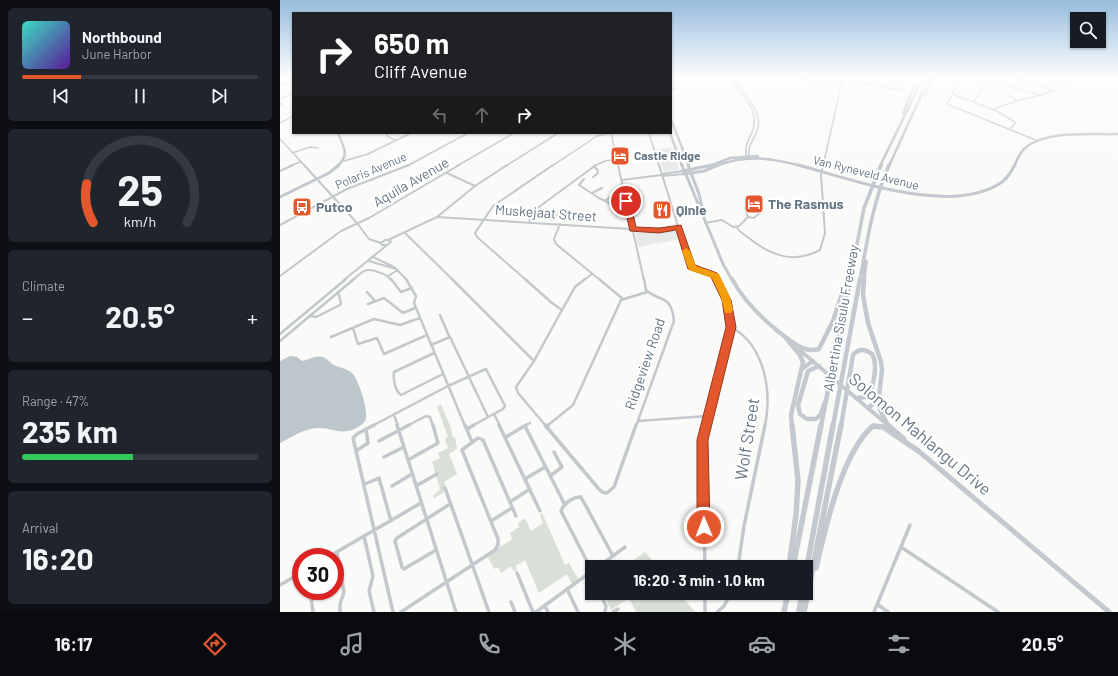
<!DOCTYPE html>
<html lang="en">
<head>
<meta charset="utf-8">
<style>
	body { margin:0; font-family:Barlow,sans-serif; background:#20242c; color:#f1f3f6; height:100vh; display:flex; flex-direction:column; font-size:15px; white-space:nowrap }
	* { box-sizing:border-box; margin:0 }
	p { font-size:13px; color:#9ea1a6 }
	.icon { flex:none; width:22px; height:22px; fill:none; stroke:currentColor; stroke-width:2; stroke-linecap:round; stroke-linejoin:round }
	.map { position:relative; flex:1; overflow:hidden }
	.side { display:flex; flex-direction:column; gap:8px; padding:8px; background:#0d0f14; width:280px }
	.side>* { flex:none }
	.top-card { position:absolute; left:12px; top:12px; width:380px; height:122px; border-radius:0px; box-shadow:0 1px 3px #0004; background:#202124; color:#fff; overflow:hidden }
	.fabs { position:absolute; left:790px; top:12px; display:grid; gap:8px }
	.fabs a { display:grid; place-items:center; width:36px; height:36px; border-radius:0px; background:#171b24; box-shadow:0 1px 3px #0004; font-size:20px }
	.speed { position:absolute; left:12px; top:548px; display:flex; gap:8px; font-size:20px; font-weight:700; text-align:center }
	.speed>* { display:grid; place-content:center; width:52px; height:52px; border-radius:50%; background:#171b24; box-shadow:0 1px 3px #0004; line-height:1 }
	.speed .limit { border:6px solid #d22; background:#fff; color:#111 }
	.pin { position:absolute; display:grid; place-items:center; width:34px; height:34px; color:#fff; margin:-17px; border:2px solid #fff; border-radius:50%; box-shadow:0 1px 4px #0007 }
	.me { position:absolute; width:44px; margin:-22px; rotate:359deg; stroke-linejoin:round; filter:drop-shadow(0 0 3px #0008) }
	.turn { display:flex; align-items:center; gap:14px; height:84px; padding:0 16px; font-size:18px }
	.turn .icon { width:52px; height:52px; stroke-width:2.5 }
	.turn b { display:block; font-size:28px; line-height:34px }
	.lanes { display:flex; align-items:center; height:38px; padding:0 16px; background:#0003; justify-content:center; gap:20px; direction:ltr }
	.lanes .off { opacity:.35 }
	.big { font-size:30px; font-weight:700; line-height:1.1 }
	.side .tile { flex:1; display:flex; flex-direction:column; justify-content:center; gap:6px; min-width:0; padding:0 14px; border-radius:6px; background:#20242c }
	.side .dial { align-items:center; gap:0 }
	.dial svg { height:104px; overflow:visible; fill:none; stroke:#363941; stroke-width:7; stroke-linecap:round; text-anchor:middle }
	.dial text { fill:#f1f3f6; stroke:none }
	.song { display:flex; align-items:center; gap:12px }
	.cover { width:48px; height:48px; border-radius:6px; background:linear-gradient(135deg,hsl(170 70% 55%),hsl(270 70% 35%)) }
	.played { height:4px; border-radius:2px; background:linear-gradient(90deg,#e4572e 25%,#363941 25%) }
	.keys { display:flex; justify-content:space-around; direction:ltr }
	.heat { display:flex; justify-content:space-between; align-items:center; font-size:22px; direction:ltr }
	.charge { height:6px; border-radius:3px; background:linear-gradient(90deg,#34c759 47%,#363941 0) }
	.trip { position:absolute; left:305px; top:560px; width:228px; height:40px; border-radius:0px; background:#171b24; box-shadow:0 1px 3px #0004; font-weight:700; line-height:40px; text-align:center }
	.menu { display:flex; height:64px; justify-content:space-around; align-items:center; background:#090b0e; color:#9ea1a6 }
	.menu .icon { width:28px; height:28px }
	.menu .selected { color:#e4572e }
	.menu b { font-size:18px; color:#f1f3f6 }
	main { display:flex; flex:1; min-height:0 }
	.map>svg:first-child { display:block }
	.built { fill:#e8e9e9 }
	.green { fill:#dadfd7 }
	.water { fill:#bbc7cb }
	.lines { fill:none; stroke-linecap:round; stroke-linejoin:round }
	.street-far3 { stroke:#c3c8cc; stroke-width:1.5 }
	.street-far2 { stroke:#c3c8cc; stroke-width:2 }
	.street-far1 { stroke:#c3c8cc; stroke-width:2.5 }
	.street { stroke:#c3c8cc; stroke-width:3.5 }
	.secondary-far1 { stroke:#c3c9ce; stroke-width:2.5 }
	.secondary { stroke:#c3c9ce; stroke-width:3 }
	.primary-far3 { stroke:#c3c9ce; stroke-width:2.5 }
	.primary-far2 { stroke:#c3c9ce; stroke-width:3 }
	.primary-far1 { stroke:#c3c9ce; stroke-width:4 }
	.primary { stroke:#c3c9ce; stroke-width:5 }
	.highway-far3 { stroke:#c3c9ce; stroke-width:2.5 }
	.highway-far2 { stroke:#c3c9ce; stroke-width:3.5 }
	.highway-far1 { stroke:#c3c9ce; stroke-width:4.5 }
	.highway { stroke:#c3c9ce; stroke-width:5.5 }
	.route { fill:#e4572e; stroke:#94391e }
	.slow { fill:#f59e0b }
	.labels { text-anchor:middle; stroke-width:4; stroke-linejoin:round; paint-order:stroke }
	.far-poi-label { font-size:12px; font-weight:bold; fill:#657683; stroke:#fff; text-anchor:start }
	.far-street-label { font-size:12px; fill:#657683; stroke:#fff }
	.street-label { font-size:14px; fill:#657683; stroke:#fff }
	.poi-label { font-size:14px; font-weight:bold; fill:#657683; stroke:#fff; text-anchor:start }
	.near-street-label { font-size:17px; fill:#657683; stroke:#fff }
</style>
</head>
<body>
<main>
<section class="side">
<div class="tile">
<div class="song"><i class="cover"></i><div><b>Northbound</b><p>June Harbor</p></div></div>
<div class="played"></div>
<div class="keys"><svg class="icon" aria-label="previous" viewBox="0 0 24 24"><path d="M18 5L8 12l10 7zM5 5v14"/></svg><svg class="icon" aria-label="pause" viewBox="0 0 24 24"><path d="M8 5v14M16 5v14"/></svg><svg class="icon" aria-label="next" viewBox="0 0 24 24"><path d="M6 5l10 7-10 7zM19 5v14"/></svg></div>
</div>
<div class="tile dial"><svg viewBox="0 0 100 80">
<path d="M14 69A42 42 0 1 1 86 69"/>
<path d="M14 69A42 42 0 0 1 9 39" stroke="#e4572e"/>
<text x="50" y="56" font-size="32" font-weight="700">25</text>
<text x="50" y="72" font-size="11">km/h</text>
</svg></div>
<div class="tile"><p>Climate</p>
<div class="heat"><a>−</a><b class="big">20.5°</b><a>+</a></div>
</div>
<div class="tile"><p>Range · 47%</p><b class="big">235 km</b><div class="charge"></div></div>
<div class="tile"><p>Arrival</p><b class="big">16:20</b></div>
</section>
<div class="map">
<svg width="838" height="612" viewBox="0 0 838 612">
	<rect width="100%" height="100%" fill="#fafaf8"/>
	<path class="built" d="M392,148l7,22 -15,2 -7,-23z
		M397,229l3,10 -42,8 -3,-16 21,1z"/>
	<path class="green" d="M271,211l3,3 6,-3 4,4 4,-3 4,3 5,-2 4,3 5,-3 3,3 -11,6 -4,-3 -5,3 -4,-4 -4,3 -4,-3 -6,3 -3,-4 -5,3 -3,-3z
		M161,404l10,24 2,10 2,-1 2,12 -8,5 8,20 -13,8 2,5 -3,6 -9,5 -1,-2 7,-7 -8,-27 8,-4 -2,-5 10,-5 -3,-9 3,-2 -11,-30z
		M262,513l23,52 4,-2 9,16 -6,5 -5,-10 -28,19 -14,-33 -9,6 1,4 -3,2 -3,-6 -10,7 -3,-6 -4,2 -6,-12 12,-10 12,-8 -2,-6 9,-6 -1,-4 7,-5 6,13 12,-8 -3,-8z
		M365,552l13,15h-23l-4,-5z
		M323,593h76l16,19h-59l-7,-14 -18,12z"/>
	<path class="water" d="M10,356l7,1 5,4c7,-1 13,-6 20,-4 6,1 7,6 12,8 6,3 15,4 19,9 6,8 15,35 13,44 0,3 -3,5 -5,7 -18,13 -28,2 -44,3 -14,1 -25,9 -37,15v-82z"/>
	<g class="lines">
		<path class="street-far3" d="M446,76c12,15 36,34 26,56 -4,9 -8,15 -5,26
			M448,76c11,11 35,35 30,52 -3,11 -11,17 -9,29
			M583,76l27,12 11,2 4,-14
			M600,76l23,8
			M682,76l-15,28 91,37
			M735,76l38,15
			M770,76l15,6 13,-6
			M802,76l5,2
			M515,78l45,6
			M568,80l26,5
			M0,85l13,-3
			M672,94l45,17 19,12 -5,5
			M727,94l9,6
			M0,98l13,-4
			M0,102l2,2 -2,1
			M694,102l10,-19 9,-3 7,1 41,15
			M713,110c21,-12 47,-11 68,-23l-6,-5 -14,-6
			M0,123l13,-7
			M106,133l2,4 8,3
			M369,133l10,33
			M0,139l25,27
			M12,153l18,-6 8,1
			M64,161l24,-7 43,-21
			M10,166l10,-4
			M127,166l61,-33
			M177,166l57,-33
			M226,166l52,-33
			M272,166l45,-30 14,-3 7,33
			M314,166l11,-5 12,-2
			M543,166l20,-89"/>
		<path class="street-far2" d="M24,165l53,58 12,16 12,4
			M338,165l26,115
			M379,165l31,100c8,8 23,4 28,15
			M0,171l13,-6
			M167,173l28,13
			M382,174l21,-3
			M382,176l22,-2
			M313,177l5,-4 -1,-4 -3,-2
			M304,179l-5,6 20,13 23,11
			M342,180l40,-5
			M312,193l10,-5
			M325,201l5,-4
			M335,204h12
			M337,204l9,-3
			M157,217l210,13 31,-3
			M468,217l6,1 6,-5
			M249,222l7,-13 60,-44
			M425,223l17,-3 11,7 6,-1 9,-9 -3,-9 8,-5
			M280,224l-6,15 2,5 44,36
			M0,225l67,-36 62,-24
			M456,227c4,5 9,8 14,12 22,17 44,25 70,11l5,-17 -4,-58 2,-10
			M125,233l48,47
			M105,240h4l2,2 -4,3h-5l-1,-2z
			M108,240l49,-23 38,-31 32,-21
			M93,257l21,10 13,13
			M89,261l27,8
			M0,276l61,-45 28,-13 90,-53
			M108,276l10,-6
			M64,280l43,-35
			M73,280c9,-8 12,-13 25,-8 6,2 9,3 13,8
			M246,280l-49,-43 -2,-4 18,-27 60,-41
			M304,280l8,-6"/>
		<path class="street-far1" d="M111,279l10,13 11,-4
			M126,279l10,17 -2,7 51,123
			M172,279l82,82
			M245,279l27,24 10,7
			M319,279l24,20
			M87,292l8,9
			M88,304l16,-6 19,15 12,-5
			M282,310l13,-23 10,-8
			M160,315l9,21
			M30,316l6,1 24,-12 1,-2 -3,-11
			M451,327c34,18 41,65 34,99
			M73,328l5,16 19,-6 7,16 43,-19
			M0,334l66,-55
			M51,337l43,-18 26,6 20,-7
			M0,341l74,-62
			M151,345l19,-8 38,80
			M154,353l-40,19c-1,7 1,19 7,23l42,-21
			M214,414l6,12
			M114,415l4,11
			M358,421l69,-5
			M92,426l76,-40 38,-17 19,37 -2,3 -31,17
			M127,426l19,-10 4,1 3,9
			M244,426l6,-3
			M266,426l-28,-33 -2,-6 18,-26 28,-51
			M267,426l26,-21 48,-105 26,-8
			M356,426l38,-105c-3,-28 -14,-18 -28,-31l-2,-11
			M426,426l25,-99 -5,-27 -9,-21"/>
		<path class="street" d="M94,425l-17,9 -4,4 40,174
			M117,425l59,187
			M185,425l7,17
			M219,425l41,86
			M265,425l53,63 4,4 5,1 7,-6 22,-62
			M245,426l40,79
			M266,427l2,-2
			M187,429l7,-4
			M226,437l20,-12
			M99,441l30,-16
			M76,451l12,-8 -2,-14
			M104,457l20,-10
			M128,460l30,-17 -5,-18
			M270,476l12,-9 -8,-15
			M245,479l20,-12
			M85,484l14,-6 12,43
			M112,486l20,-12
			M136,486l21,-12
			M165,488l44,124
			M230,502l20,-13
			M211,521l21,-13
			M84,536l9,40 -4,15 5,21
			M621,547l97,65
			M156,550l-32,19 -2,-2 -7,-26 2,-3 53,-34
			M57,552l7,40 -4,12v8
			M48,557l93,-54
			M318,567l27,-20
			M425,567l-3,-127 4,-15
			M458,567l6,-41 21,-101
			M312,571l-31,-60c3,-8 12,-14 20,-14l32,59
			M237,573l16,39
			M0,585l21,-12
			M287,589l11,23
			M30,591l3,21
			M320,593l6,13 -1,6
			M425,593v19
			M231,602l4,10
			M597,604l11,8
			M265,606l3,6
			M121,612l94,-62 3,-5v-6l-36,-89 16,-12 5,2 33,76
			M256,612l56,-41
			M333,612l5,-3
			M437,612l7,-6 7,-13
			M594,612l36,-87"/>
		<path class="secondary-far1" d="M57,166c14,-11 6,-19 1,-33
			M430,166l20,-8 28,-2
			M436,166c30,-12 55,-8 86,0
			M734,166c3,-5 6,-14 11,-18 21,-18 66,-13 93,-14"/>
		<path class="secondary" d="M518,165c54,14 154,52 204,17 6,-4 9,-11 13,-17
			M403,171l29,-6
			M404,174l20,-3 14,-6
			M0,197l49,-24 10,-8"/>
		<path class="primary-far3" d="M391,89h5
			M391,119l18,47
			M390,133l12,33"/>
		<path class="primary-far2" d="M402,165l41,99 9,16
			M408,165l11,29 5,22"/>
		<path class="primary-far1" d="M452,279c12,22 27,37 46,52
			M516,347l93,79"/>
		<path class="primary" d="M608,425l16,14
			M636,449l193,163"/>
		<path class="highway-far3" d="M645,96l9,-20
			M623,113l16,-37
			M600,166l44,-90
			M609,166l41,-90"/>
		<path class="highway-far2" d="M567,280l4,-15
			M570,280l14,-72 17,-43
			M580,280c7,-39 13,-78 29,-115
			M584,280l2,-19"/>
		<path class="highway-far1" d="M584,279l-1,16 5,28 13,39 1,8 -4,35 9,19
			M496,330c13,9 26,24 43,19l14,-28 14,-42
			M506,338l14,17 3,7 -12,53 1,11
			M539,366l-11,5 -10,34 2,9 7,5h9l5,-5 4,-12
			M523,368l10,-7
			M588,408l6,-5 3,-7
			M541,426l29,-147
			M553,426l27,-147
			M561,426l12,-71c6,-7 12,-6 19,-1 6,10 2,30 -3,40l-4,3 -9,1
			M593,426h2"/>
		<path class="highway" d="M509,567l7,-52 2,-34 -6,-56
			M513,567l28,-142
			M536,568c9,-39 26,-116 57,-142l10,1 34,23
			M526,572l27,-147
			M504,612l4,-19
			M519,612l3,-19
			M524,612l37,-187"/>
	</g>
	<linearGradient id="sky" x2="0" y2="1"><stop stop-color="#96bcdc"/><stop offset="0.47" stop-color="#fdfdfc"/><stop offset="1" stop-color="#fdfdfc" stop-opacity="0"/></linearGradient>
	<rect width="838" height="162" fill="url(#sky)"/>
	<path class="route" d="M346,199l4,2 6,26 23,1 22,-3 14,40 22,8 14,27 5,27 -28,113 2,87 -2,5 -4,2 -5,-2 -2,-5v-87l29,-113 -4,-27 -11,-23 -23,-8 -12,-39 -17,3 -29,-2 -7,-30z"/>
	<path class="slow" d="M406,248l4,3 6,15 23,8 11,23 3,13 -2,3h-6l-4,-16 -9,-19 -23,-8 -7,-19z"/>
	<defs>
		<symbol id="hotel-square" viewBox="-11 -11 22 22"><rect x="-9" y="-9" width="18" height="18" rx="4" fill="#e4572e" stroke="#fff"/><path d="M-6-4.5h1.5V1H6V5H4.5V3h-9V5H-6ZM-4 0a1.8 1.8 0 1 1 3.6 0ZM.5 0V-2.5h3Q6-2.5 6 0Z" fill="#fff"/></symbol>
		<symbol id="bus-square" viewBox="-11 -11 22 22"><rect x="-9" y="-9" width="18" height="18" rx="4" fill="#e4572e" stroke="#fff"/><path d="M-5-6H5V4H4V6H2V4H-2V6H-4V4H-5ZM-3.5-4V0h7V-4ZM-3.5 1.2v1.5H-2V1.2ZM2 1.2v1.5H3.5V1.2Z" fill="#fff"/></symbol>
		<symbol id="restaurant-square" viewBox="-11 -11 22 22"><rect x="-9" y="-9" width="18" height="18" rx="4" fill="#e4572e" stroke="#fff"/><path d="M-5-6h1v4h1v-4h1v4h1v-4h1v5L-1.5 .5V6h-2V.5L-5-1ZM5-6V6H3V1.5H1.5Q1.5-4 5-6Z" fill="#fff"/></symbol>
	</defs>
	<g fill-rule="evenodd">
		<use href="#hotel-square" x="329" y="145" width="22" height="22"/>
		<use href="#hotel-square" x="463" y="193" width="22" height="22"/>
		<use href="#bus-square" x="11" y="196" width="22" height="22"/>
		<use href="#restaurant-square" x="371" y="199" width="22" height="22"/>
	</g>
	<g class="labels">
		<g class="far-poi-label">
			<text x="354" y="160">Castle Ridge</text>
		</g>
		<g class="far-street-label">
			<text transform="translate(91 171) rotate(-23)" y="4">Polaris Avenue</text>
			<text transform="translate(586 173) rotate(14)" y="4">Van Ryneveld Avenue</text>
		</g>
		<g class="street-label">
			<text transform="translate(131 182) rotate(-30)" y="5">Aquila Avenue</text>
			<text transform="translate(266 213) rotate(4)" y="5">Muskejaat Street</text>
			<text transform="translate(561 318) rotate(-80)" y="5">Albertina Sisulu Freeway</text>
			<text transform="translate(365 364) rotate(-71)" y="5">Ridgeview Road</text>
		</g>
		<g class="poi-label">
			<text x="488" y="209">The Rasmus</text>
			<text x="36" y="212">Putco</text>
			<text x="396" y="215">Qinle</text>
		</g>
		<g class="near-street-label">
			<text transform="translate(640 434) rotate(40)" y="6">Solomon Mahlangu Drive</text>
			<text transform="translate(467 439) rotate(-81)" y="6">Wolf Street</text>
		</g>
	</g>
</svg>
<div class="fabs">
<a><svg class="icon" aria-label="search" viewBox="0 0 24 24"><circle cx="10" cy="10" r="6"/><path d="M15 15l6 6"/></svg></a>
</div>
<div class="speed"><div class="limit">30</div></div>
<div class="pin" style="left:346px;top:201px;background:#d93025"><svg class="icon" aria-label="arrive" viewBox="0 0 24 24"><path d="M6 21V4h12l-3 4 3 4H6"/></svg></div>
<svg class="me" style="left:424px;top:527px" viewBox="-20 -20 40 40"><circle r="17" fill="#e4572e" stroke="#fff" stroke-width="3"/><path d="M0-11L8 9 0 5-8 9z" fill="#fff"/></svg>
<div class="trip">16:20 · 3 min · 1.0 km</div>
<div class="top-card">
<div class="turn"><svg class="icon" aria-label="right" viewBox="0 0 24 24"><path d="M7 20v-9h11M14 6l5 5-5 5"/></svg><div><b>650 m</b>Cliff Avenue</div></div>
<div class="lanes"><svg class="icon off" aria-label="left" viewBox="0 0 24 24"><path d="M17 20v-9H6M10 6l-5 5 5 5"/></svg><svg class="icon off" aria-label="ahead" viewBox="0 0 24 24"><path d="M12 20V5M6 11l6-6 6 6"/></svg><svg class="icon" aria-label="right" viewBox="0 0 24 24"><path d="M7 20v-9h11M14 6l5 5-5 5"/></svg></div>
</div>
</div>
</main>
<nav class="menu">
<b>16:17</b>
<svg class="icon selected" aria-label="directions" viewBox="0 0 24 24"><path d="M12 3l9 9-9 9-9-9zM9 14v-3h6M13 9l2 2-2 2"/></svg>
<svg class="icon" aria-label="music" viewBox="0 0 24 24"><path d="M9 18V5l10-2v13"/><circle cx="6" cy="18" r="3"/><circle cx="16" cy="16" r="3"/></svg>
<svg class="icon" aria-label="phone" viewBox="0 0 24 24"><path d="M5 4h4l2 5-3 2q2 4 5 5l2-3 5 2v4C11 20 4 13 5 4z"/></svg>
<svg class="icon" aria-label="climate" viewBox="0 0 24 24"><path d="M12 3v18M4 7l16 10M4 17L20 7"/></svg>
<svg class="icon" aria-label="car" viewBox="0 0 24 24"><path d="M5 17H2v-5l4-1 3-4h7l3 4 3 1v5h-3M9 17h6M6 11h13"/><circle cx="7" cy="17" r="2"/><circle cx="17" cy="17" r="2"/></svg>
<svg class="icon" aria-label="filters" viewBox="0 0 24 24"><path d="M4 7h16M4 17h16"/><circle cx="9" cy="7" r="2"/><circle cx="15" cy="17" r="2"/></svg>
<b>20.5°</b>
</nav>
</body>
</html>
